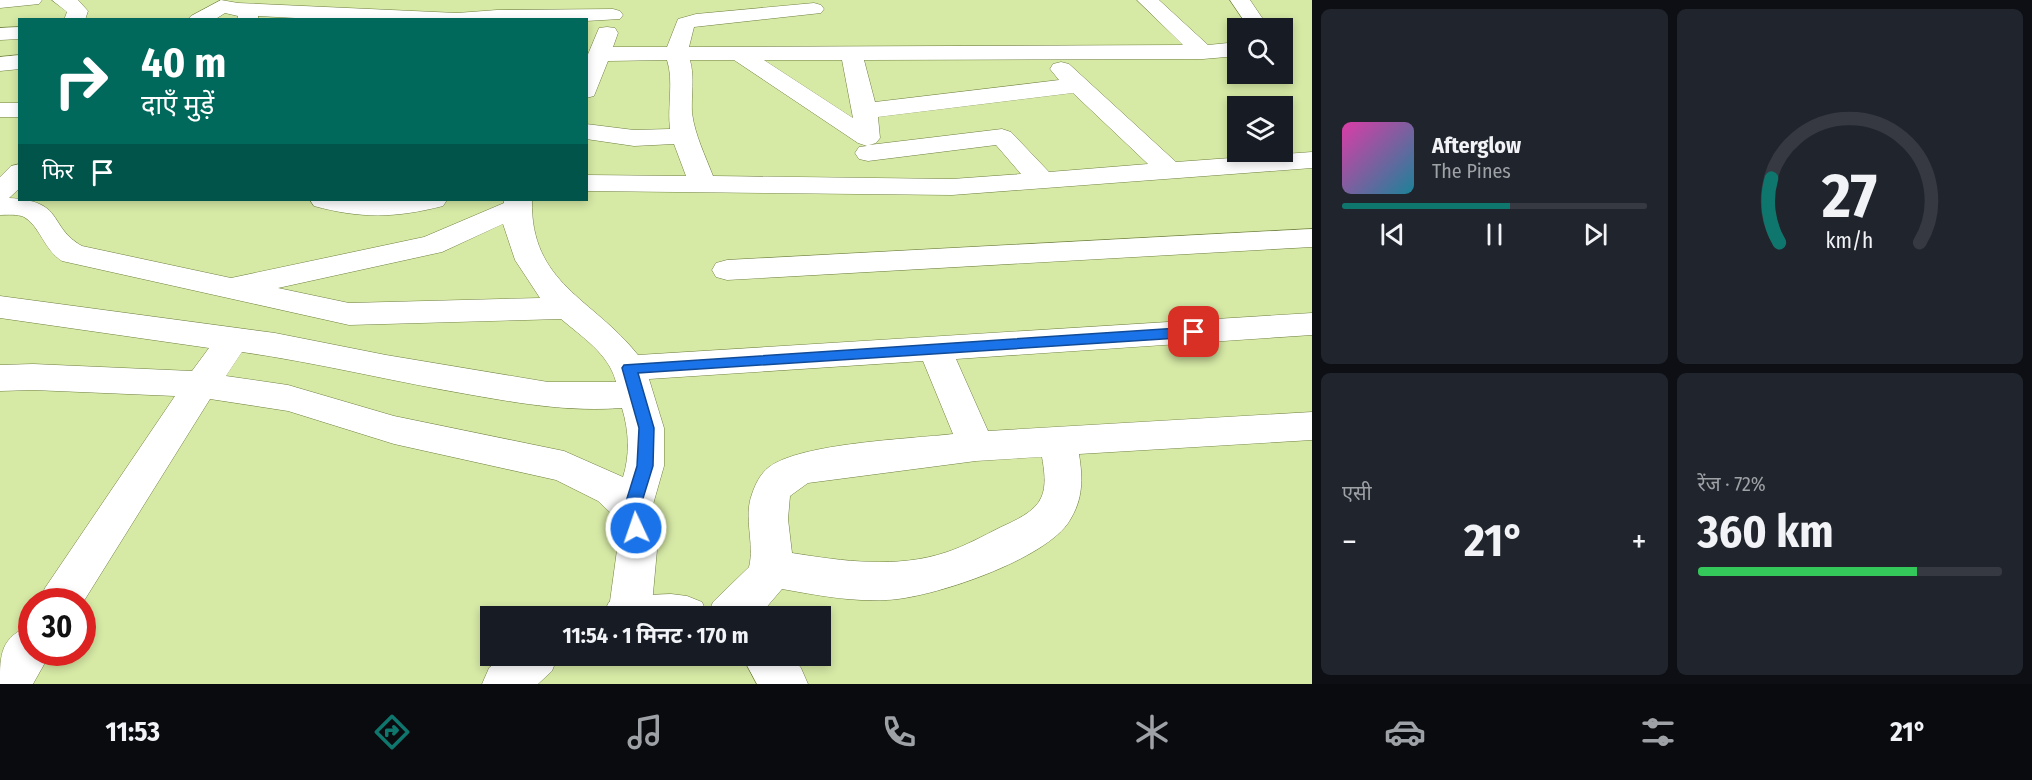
<!DOCTYPE html>
<html lang="hi">
<head>
<meta charset="utf-8">
<style>
	body { margin:0; font-family:"Fira Sans Condensed","Noto Sans Devanagari",sans-serif; background:#20242c; color:#f1f3f6; height:100vh; display:flex; flex-direction:column; font-size:22px; white-space:nowrap }
	* { box-sizing:border-box; margin:0 }
	p { font-size:20px; color:#9ea1a6 }
	.icon { flex:none; width:33px; height:33px; fill:none; stroke:currentColor; stroke-width:2; stroke-linecap:round; stroke-linejoin:round }
	.map { position:relative; flex:1; overflow:hidden }
	.sheet { display:flex; flex-direction:column; gap:9px; padding:9px; background:#0d0f14; width:720px }
	.sheet>* { flex:none }
	.guide { position:absolute; left:18px; top:18px; width:570px; height:183px; border-radius:0px; box-shadow:0 3px 9px #0003; background:#00695c; color:#fff; overflow:hidden }
	.tools { position:absolute; left:1227px; top:18px; display:grid; gap:12px }
	.tools a { display:grid; place-items:center; width:66px; height:66px; border-radius:0px; background:#171b24; box-shadow:0 3px 9px #0003; font-size:30px }
	.speed { position:absolute; left:18px; top:588px; display:flex; gap:12px; font-size:30px; font-weight:700; text-align:center }
	.speed>* { display:grid; place-content:center; width:78px; height:78px; border-radius:50%; background:#171b24; box-shadow:0 3px 9px #0003; line-height:1 }
	.speed .limit { border:9px solid #d22; background:#fff; color:#111 }
	.pin { position:absolute; display:grid; place-items:center; width:51px; height:51px; color:#fff; margin:-26px; border-radius:12px; box-shadow:0 3px 9px #0006 }
	.me { position:absolute; width:66px; margin:-33px; rotate:357deg; stroke-linejoin:round; filter:drop-shadow(0 0 4px #0008) }
	.turn { display:flex; align-items:center; gap:21px; height:126px; padding:0 24px; font-size:27px }
	.turn .icon { width:78px; height:78px; stroke-width:2.5 }
	.turn b { display:block; font-size:42px; line-height:51px }
	.then { display:flex; align-items:center; height:57px; padding:0 24px; background:#0003; gap:12px; font-size:22px }
	.big { font-size:45px; font-weight:700; line-height:1.1 }
	.sheet .tile { flex:1; display:flex; flex-direction:column; justify-content:center; gap:9px; min-width:0; padding:0 21px; border-radius:9px; background:#20242c }
	.sheet .dial { align-items:center; gap:0 }
	.dial svg { height:156px; overflow:visible; fill:none; stroke:#363941; stroke-width:7; stroke-linecap:round; text-anchor:middle }
	.dial text { fill:#f1f3f6; stroke:none }
	.song { display:flex; align-items:center; gap:18px }
	.cover { width:72px; height:72px; border-radius:9px; background:linear-gradient(135deg,hsl(320 70% 55%),hsl(190 70% 35%)) }
	.played { height:6px; border-radius:3px; background:linear-gradient(90deg,#0f766e 55%,#363941 55%) }
	.keys { display:flex; justify-content:space-around; direction:ltr }
	.heat { display:flex; justify-content:space-between; align-items:center; font-size:33px; direction:ltr }
	.charge { height:9px; border-radius:4px; background:linear-gradient(90deg,#34c759 72%,#363941 0) }
	.sheet .tiles { flex:1; display:grid; gap:9px; grid-template-columns:repeat(2,1fr) }
	.trip { position:absolute; left:480px; top:606px; width:351px; height:60px; border-radius:0px; background:#171b24; box-shadow:0 3px 9px #0003; font-weight:700; line-height:60px; text-align:center }
	.tab-bar { display:flex; height:96px; justify-content:space-around; align-items:center; background:#090b0e; color:#9ea1a6 }
	.tab-bar .icon { width:42px; height:42px }
	.tab-bar .on { color:#0f766e }
	.tab-bar b { font-size:27px; color:#f1f3f6 }
	main { display:flex; flex:1; min-height:0 }
	.map>svg:first-child { display:block }
	.lines { fill:none; stroke-linecap:round; stroke-linejoin:round }
	.minor-casing { stroke:#708040; stroke-width:1 }
	.tertiary-casing { stroke:#708040; stroke-width:1 }
	.minor { fill:#fff; fill-rule:evenodd }
	.tertiary { fill:#fff; fill-rule:evenodd }
	.route { fill:#1a73e8; stroke:#114b97; stroke-width:1.5 }
</style>
</head>
<body>
<main>
<div class="map">
<svg width="1312" height="684" viewBox="0 0 1312 684">
	<rect width="100%" height="100%" fill="#d6e9a5"/>
	<g class="lines">
		<defs>
			<path id="minor" d="M0,0h42l-3,4 -39,4z
				M52,0h26l10,11 -3,9h-21l3,-8z
				M221,0l17,3 219,10 40,-3 116,-1 7,2 3,4 -3,4 -34,2v-1h-253l-75,-4v4h-21l1,-4 -13,-3 -11,7h-26l3,-4z
				M1137,0h22l49,45 30,-3v14l-35,3 -339,1 11,42 184,-22 -9,-11 3,-5 8,-2 8,2 107,98 136,-10v16l-360,27 -366,-4v-16l100,1 -12,-32 -40,2 -48,-7v-15l48,6 36,-1c-3,-23 4,-47 -3,-69l-59,1 -14,35 -8,2v-39l13,-31 8,-1 8,1 3,5 -5,14h54l11,-28 18,-5 118,-11 7,2 3,4 -3,4 -127,14 -5,20 494,-2zM690,60h44l124,83 9,3 -8,1 -4,6 4,6 9,2 128,-16 25,29 -69,5 -239,-3c-8,-21 -18,-41 -21,-63 -1,-18 3,-35 -2,-53zM764,60h78l11,58zM1073,93l75,71 -99,8 -38,-40 -9,-3 -133,16 7,-2 4,-5 -2,-21z
				M1230,0h20l19,28h-20z
				M20,27v12l-20,1v-12z
				M20,55v14l-20,2v-14z
				M0,103h20v14h-20z
				M20,164v24l-11,10c57,3 38,28 73,48l149,32 193,-41 80,-34v-3h28c-2,84 61,98 106,155l674,-42v22l-356,24 32,72 324,-19v28l-233,14c4,25 4,45 -9,66 -22,39 -140,79 -184,80 -35,2 -70,-5 -104,-11l-23,27h-52l6,-14 36,-35c6,-24 -6,-49 3,-73 3,-9 8,-20 17,-27 32,-24 140,-28 184,-33l-30,-73 -274,18 15,49v38l-12,42 5,42 -6,65 -43,1 9,-66 -1,-22 -2,-12 -16,-15 -42,-21 -162,-36 -106,-33 -78,-12 -128,205v-2h-43l6,-14 130,-192 -142,-6 -33,1v-26l33,-1 159,7 17,-23 -209,-30v-22l275,37 111,22 162,27h68c-7,-28 -34,-45 -55,-63l-212,6 -287,-64c-18,-11 -22,-35 -38,-44 -7,-3 -16,-2 -24,-2v-38l11,-11zM503,224l12,36 25,38 -191,5 -71,-15 164,-36zM242,352c77,11 153,30 230,43 51,9 99,17 150,13 7,23 8,47 1,69l-59,-26 -170,-35 -106,-31 -62,-9zM1042,457c2,12 5,29 -1,41 -6,14 -27,23 -40,29 -18,9 -36,19 -54,25 -50,17 -104,9 -155,1l-4,-34 2,-23 18,-13 168,-22z
				M310,200h137l-4,6c-47,12 -82,13 -129,0z
				M1312,229v18l-585,33 -11,-3 -4,-7 4,-7 11,-3z
				M32,625v27h19l-18,32h-33c0,-30 0,-47 32,-59z"/>
			<path id="tertiary" d="M671,594l16,2 15,6 6,14h-106l7,-14 15,-6z
				M503,656h55l-6,15 -14,13h-56l7,-16z
				M742,656h49l10,12 7,16h-51z"/>
		</defs>
		<use href="#minor" class="minor-casing"/>
		<use href="#tertiary" class="tertiary-casing"/>
		<use href="#minor" class="minor"/>
		<use href="#tertiary" class="tertiary"/>
	</g>
	<path class="route" d="M1194,327l7,5 -7,5 -556,36 16,55 -1,38 -13,42 4,20 -2,5 -6,2 -6,-2 -6,-25 13,-42 2,-38 -17,-60 2,-3z"/>
</svg>
<div class="tools">
<a><svg class="icon" aria-label="search" viewBox="0 0 24 24"><circle cx="10" cy="10" r="6"/><path d="M15 15l6 6"/></svg></a>
<a><svg class="icon" aria-label="layers" viewBox="0 0 24 24"><path d="M12 4l9 5-9 5-9-5zM3 14l9 5 9-5"/></svg></a>
</div>
<div class="speed"><div class="limit">30</div></div>
<div class="pin" style="left:1194px;top:332px;background:#d93025"><svg class="icon" aria-label="arrive" viewBox="0 0 24 24"><path d="M6 21V4h12l-3 4 3 4H6"/></svg></div>
<svg class="me" style="left:636px;top:528px" viewBox="-20 -20 40 40"><circle r="17" fill="#1a73e8" stroke="#fff" stroke-width="3"/><path d="M0-11L8 9 0 5-8 9z" fill="#fff"/></svg>
<div class="trip">11:54 · 1 मिनट · 170 m</div>
<div class="guide">
<div class="turn"><svg class="icon" aria-label="right" viewBox="0 0 24 24"><path d="M7 20v-9h11M14 6l5 5-5 5"/></svg><div><b>40 m</b>दाएँ मुड़ें</div></div>
<div class="then">फिर<svg class="icon" aria-label="arrive" viewBox="0 0 24 24"><path d="M6 21V4h12l-3 4 3 4H6"/></svg></div>
</div>
</div>
<section class="sheet">
<div class="tiles">
<div class="tile">
<div class="song"><i class="cover"></i><div><b>Afterglow</b><p>The Pines</p></div></div>
<div class="played"></div>
<div class="keys"><svg class="icon" aria-label="previous" viewBox="0 0 24 24"><path d="M18 5L8 12l10 7zM5 5v14"/></svg><svg class="icon" aria-label="pause" viewBox="0 0 24 24"><path d="M8 5v14M16 5v14"/></svg><svg class="icon" aria-label="next" viewBox="0 0 24 24"><path d="M6 5l10 7-10 7zM19 5v14"/></svg></div>
</div>
<div class="tile dial"><svg viewBox="0 0 100 80">
<path d="M14 69A42 42 0 1 1 86 69"/>
<path d="M14 69A42 42 0 0 1 10 36" stroke="#0f766e"/>
<text x="50" y="56" font-size="32" font-weight="700">27</text>
<text x="50" y="72" font-size="11">km/h</text>
</svg></div>
<div class="tile"><p>एसी</p>
<div class="heat"><a>−</a><b class="big">21°</b><a>+</a></div>
</div>
<div class="tile"><p>रेंज · 72%</p><b class="big">360 km</b><div class="charge"></div></div>
</div>
</section>
</main>
<nav class="tab-bar">
<b>11:53</b>
<svg class="icon on" aria-label="directions" viewBox="0 0 24 24"><path d="M12 3l9 9-9 9-9-9zM9 14v-3h6M13 9l2 2-2 2"/></svg>
<svg class="icon" aria-label="music" viewBox="0 0 24 24"><path d="M9 18V5l10-2v13"/><circle cx="6" cy="18" r="3"/><circle cx="16" cy="16" r="3"/></svg>
<svg class="icon" aria-label="phone" viewBox="0 0 24 24"><path d="M5 4h4l2 5-3 2q2 4 5 5l2-3 5 2v4C11 20 4 13 5 4z"/></svg>
<svg class="icon" aria-label="climate" viewBox="0 0 24 24"><path d="M12 3v18M4 7l16 10M4 17L20 7"/></svg>
<svg class="icon" aria-label="car" viewBox="0 0 24 24"><path d="M5 17H2v-5l4-1 3-4h7l3 4 3 1v5h-3M9 17h6M6 11h13"/><circle cx="7" cy="17" r="2"/><circle cx="17" cy="17" r="2"/></svg>
<svg class="icon" aria-label="filters" viewBox="0 0 24 24"><path d="M4 7h16M4 17h16"/><circle cx="9" cy="7" r="2"/><circle cx="15" cy="17" r="2"/></svg>
<b>21°</b>
</nav>
</body>
</html>
